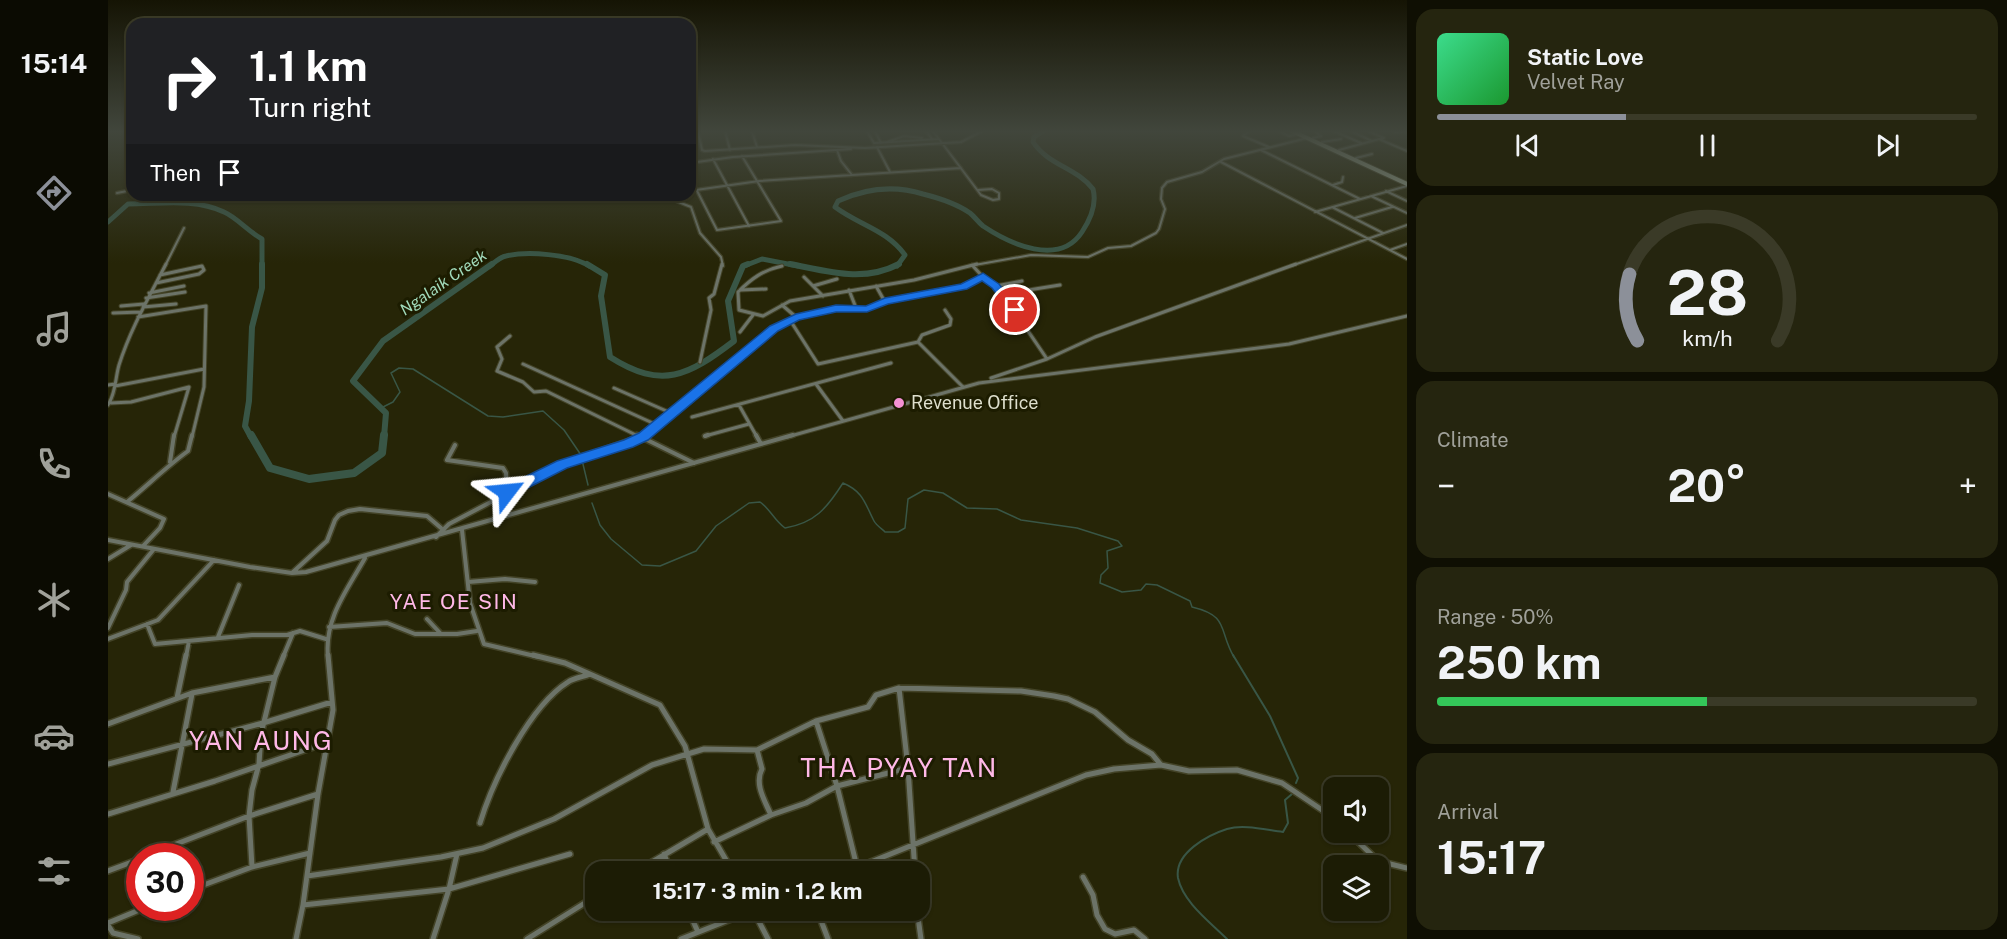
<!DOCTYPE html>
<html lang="en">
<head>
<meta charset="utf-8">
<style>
	body { margin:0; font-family:"Public Sans",sans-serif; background:#25250f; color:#f1f3f6; height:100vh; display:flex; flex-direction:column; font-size:22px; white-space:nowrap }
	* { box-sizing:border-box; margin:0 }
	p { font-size:20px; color:#a0a19a }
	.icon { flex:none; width:33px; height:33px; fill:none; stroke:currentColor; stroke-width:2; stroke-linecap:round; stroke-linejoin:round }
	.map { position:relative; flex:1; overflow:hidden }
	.drawer { display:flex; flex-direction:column; gap:9px; padding:9px; background:#0f0f03; width:600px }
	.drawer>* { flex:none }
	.banner { position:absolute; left:18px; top:18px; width:570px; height:183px; border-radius:18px; box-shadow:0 2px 4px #0004,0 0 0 2px #3a3a27; background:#202124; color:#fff; overflow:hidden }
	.controls { position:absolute; left:1215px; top:777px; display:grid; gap:12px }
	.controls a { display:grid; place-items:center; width:66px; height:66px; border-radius:12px; background:#1c1c05; box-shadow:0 2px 4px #0004,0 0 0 2px #3a3a27; font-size:30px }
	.speed { position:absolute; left:18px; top:843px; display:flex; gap:12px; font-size:30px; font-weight:700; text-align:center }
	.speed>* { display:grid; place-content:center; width:78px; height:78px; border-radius:50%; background:#1c1c05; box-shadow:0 2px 4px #0004,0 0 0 2px #3a3a27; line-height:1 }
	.speed .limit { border:9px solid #d22; background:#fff; color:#111 }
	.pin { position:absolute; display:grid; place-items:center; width:51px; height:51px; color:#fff; margin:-26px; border:3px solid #fff; border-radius:50%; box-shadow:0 2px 6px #0007 }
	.me { position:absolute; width:66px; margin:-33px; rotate:61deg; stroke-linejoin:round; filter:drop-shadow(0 0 4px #0008) }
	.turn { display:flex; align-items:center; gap:21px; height:126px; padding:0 24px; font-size:27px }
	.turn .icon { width:78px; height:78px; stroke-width:2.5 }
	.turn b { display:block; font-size:42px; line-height:51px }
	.then { display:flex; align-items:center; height:57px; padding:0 24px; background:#0003; gap:12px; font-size:22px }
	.big { font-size:45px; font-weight:700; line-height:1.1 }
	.drawer .widget { flex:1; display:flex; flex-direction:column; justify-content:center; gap:9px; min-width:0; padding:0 21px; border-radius:18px; background:#25250f }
	.drawer .dial { align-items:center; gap:0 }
	.dial svg { height:156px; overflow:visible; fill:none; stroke:#3a3a27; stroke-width:7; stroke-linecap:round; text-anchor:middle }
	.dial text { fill:#f1f3f6; stroke:none }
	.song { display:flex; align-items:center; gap:18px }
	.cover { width:72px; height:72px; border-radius:9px; background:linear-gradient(135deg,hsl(150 70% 55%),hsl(130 70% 35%)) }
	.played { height:6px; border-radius:3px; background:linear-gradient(90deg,#8c9099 35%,#3a3a27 35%) }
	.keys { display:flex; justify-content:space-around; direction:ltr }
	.heat { display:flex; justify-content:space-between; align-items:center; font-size:33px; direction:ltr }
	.charge { height:9px; border-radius:4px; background:linear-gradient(90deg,#34c759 50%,#3a3a27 0) }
	.trip { position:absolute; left:477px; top:861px; width:345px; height:60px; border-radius:18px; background:#1c1c05; box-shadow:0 2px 4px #0004,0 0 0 2px #3a3a27; font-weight:700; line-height:60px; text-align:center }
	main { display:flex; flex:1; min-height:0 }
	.tab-bar { display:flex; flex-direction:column; width:108px; justify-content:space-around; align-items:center; background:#0b0b02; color:#a0a19a }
	.tab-bar .icon { width:42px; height:42px }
	.tab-bar .selected { color:#8c9099 }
	.tab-bar b { font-size:27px; color:#f1f3f6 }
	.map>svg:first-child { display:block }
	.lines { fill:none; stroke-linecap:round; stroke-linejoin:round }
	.stream-far1 { stroke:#395646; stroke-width:1.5 }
	.stream { stroke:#395646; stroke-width:2 }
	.river-far2 { stroke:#395646; stroke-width:5 }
	.river-far1 { stroke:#395646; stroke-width:6 }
	.river { stroke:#395646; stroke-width:8 }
	.minor-far3-casing { stroke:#434327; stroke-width:4.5 }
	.minor-far2-casing { stroke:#434327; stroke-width:5 }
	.minor-far1-casing { stroke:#434327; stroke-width:7 }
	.minor-casing { stroke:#434327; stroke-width:8 }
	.secondary-casing { stroke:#434327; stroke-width:6 }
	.minor-far3 { stroke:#6c7368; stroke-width:2 }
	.minor-far2 { stroke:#6c7368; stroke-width:3 }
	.minor-far1 { stroke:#6c7368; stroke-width:4 }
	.minor { stroke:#6c7368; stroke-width:5 }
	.secondary { stroke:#95a18e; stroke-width:4 }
	.route { fill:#1a73e8; stroke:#114b97; stroke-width:1.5 }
	.poi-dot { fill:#f491d4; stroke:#1c1c00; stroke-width:2 }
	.labels { text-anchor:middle; stroke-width:6; stroke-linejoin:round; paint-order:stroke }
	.far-water-label { font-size:16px; font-style:italic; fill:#a1daba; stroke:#1c1c00 }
	.poi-label { font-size:18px; fill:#dedfcd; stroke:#1c1c00; text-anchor:start }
	.quarter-label { font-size:21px; letter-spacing:1.5px; fill:#ffb8e7; stroke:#1c1c00 }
	.near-quarter-label { font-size:26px; letter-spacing:1.5px; fill:#ffb8e7; stroke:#1c1c00 }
</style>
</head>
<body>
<main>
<nav class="tab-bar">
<b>15:14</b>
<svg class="icon selected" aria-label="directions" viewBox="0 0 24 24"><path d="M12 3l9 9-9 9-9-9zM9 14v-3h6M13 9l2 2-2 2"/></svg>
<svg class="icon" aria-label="music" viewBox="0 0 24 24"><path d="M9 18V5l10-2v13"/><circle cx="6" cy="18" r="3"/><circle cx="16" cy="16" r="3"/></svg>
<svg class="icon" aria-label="phone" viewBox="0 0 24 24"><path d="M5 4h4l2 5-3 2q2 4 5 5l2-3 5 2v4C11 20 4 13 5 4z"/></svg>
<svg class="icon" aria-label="climate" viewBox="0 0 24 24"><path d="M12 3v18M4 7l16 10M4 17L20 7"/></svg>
<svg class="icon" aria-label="car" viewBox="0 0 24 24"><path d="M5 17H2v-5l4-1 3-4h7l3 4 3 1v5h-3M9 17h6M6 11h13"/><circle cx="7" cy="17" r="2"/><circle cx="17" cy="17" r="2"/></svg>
<svg class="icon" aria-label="filters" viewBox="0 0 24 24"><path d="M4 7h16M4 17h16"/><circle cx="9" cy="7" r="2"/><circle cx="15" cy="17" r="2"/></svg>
</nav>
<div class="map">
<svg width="1299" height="939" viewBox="0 0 1299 939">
	<rect width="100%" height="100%" fill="#262507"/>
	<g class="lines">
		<path class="stream-far1" d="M273,408l12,-6 7,-10 -9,-19 8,-5 14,1 75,47 15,1 40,-6 21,19 17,25
			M474,460l6,25
			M484,503l8,22 11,14 31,26 18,1 36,-15 20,-25 33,-23 11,-1c11,8 14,18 25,26 30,-5 42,-20 58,-45 21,9 22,21 31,38 2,4 8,8 11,11h13l7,-4 3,-29 16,-9 19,3 24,15 30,1 24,11 56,8 41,13 4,5 -15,5 1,17 -7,7 -1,8 22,9 19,-2 5,-6 11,1 33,16 2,6c38,9 26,23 42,50"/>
		<path class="stream" d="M1125,655l37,61 28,62 -2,5
			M1119,939c-17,-17 -44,-37 -49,-61 -4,-25 30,-43 49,-49 17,-5 39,1 56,3l5,-9 -3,-23 7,-6"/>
		<path class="river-far2" d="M0,222l20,-18c32,0 67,-6 96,8 12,5 25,20 38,27v27
			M382,266c5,-4 10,-9 16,-10 21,-5 64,-2 83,10
			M636,266l18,-7 36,7
			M789,266l8,-11c-18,-25 -46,-30 -70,-48l3,-6c28,-13 56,-16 85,-7 16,4 34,10 47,19 5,4 8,9 13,13 27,18 76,41 99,6 8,-12 15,-28 11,-43 -16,-21 -45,-24 -60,-47l1,-5 9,-6"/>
		<path class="river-far1" d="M479,264l18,11 -4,21 9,61c52,33 78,19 124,-16l-6,-40 15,-35 5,-2
			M682,264c37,7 73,19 109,0
			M143,437l-6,-11 4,-25 3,-74 10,-39v-24
			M276,437l2,-24 -33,-32 30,-40 109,-77"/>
		<path class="river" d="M143,435l19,33 39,11 45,-6 28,-20 2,-18"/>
		<defs>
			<path id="minor-far3" d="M590,131l4,19 3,1 90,-6 70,3 96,-6 21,-11
				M617,131l5,19
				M644,131l5,16
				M759,131l7,12
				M767,131l6,12
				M818,131l6,8
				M825,131l48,64 12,5 6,-1v-6l-7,-4 -14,1
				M1141,131l-6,5 26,11
				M1171,131l10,5 8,-2
				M1226,131l27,12
				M1243,131l21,10
				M1260,131l16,7 -4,1
				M1287,132l11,-1
				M1205,138l8,-2 -5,-4
				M779,142l17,-6 18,2
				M1214,142l19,-3
				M766,143l64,-4
				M769,147l13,25
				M729,150l4,11 11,14
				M1153,150l99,49
				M1231,150l40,-11 28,12
				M1248,158l16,-4
				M605,159l36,67
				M1113,162l186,97
				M582,163l43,-6 118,-8
				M582,177l27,53 64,-9 -39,-65
				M1225,185l9,-3 1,-5
				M588,190l63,-9 202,-13
				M1278,191l21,10
				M9,193l15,-3
				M564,195l4,6 15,6 9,26 21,24 2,9
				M1263,196l36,17
				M1224,207l51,26
				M1207,212l92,-26
				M1247,218l37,-11
				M1282,250l17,-6
				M57,266l19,-38
				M861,266l62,-11 57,2 20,-9 23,-2 25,-13 3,-4 6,-20 -4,-10 1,-11 5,-6 35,-10 22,-13 83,-21
				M1183,266l116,-41"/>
			<path id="minor-far2" d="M674,266c-19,4 -31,13 -44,26l1,18 24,6 27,-15 124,-21 63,-16
				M696,277l19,19
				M875,277l20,17 44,65
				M48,283l43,-9 5,-4 -2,-4 -42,9
				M705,286l24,-7
				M768,286l9,16
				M888,286l26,-5
				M632,290l26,-1
				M741,290l7,18
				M41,293l35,-7
				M895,294l57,-9
				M38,298l39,-6
				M674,305l14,12
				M13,306l23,-2
				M35,307l33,-3
				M5,313l28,-1
				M30,317l68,-11 -2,81 -12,50
				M682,320l28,44 100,-22 45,45
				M632,332l13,-17
				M402,336l-13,11 5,12 -5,12 26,11 11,10 12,-1 94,46
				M810,342l4,-7 28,-10 1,-6 -6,-9
				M592,362l11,-52 -2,-12 5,-4 8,-30
				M415,364l134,61
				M883,378l56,-19 48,-22 201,-73
				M708,384l27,37
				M0,385l7,-1
				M7,386l89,-17
				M506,388l57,25
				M3,403l20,-1 58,-15 -15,50
				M0,405c8,-12 7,-26 11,-40 11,-35 30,-68 47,-101
				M631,405l18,32
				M584,417l199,-54
				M597,436l44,-12
				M534,437l132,-109 22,-11 40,-9 31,1 18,-7 79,-15 19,-10 -11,-12
				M679,437l192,-54 310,-39 118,-28"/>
			<path id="minor-far1" d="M529,435l57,28
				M648,435l5,9
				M597,436l3,-1
				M347,445l-8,15 56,8 3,5 1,18
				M62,462l4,-27
				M0,494l56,25 -4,9 -17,18
				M19,502c21,-17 39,-35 61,-51l4,-16
				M354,530l8,73 14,41 55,13
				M328,537l13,-13 116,-61 80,-28
				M0,540l142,27 42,6 14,-1 487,-137
				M0,559l23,-14
				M185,572l34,-31 8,-21 4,-5 9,-4 12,-2 67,7 14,12
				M360,582l37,-3 30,3
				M319,619l14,15
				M39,624l8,20 97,-9h35l13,-4 26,8
				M221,627l58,-4 28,11h42l20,-3
				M0,628l18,-38 1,-8 27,-33
				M110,637l21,-52
				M0,639l50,-19 56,-60
				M78,657l3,-16
				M175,657l10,-24
				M220,657c-4,-38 19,-67 37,-99"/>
			<path id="minor" d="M425,655l32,8 95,42 25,41 23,83 25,43
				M791,688l9,80 7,104
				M69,698l9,-43
				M708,721l21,65 20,81
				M0,724l84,-31 83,-16
				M649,750l5,19c-8,15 3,32 9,46
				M0,764l155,-41 69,-21
				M65,792l19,-98
				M0,814l107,-33 113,-39
				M372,823c13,-43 50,-117 88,-141 6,-4 15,-5 22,-8
				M1240,832l30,29 29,7
				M606,842l57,-27 35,-12 31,-17 71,-18
				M556,854l7,18
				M37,856l104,-40 69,-22
				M144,867l-3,-51 3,-26 7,-26 2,-30 14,-57 9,-22
				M0,871l32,-12
				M527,872l73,-43
				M738,872l240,-97 28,-6 47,-4 28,6 48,-1 45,13 52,35
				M199,876l134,-19 42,-9 71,-29 98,-54 52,-16 53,1 59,-29 52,-14 8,-12 23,-7 122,3 33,5 14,3 27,13 33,28 24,14 9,11
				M975,877l10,18 4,20 8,14 10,5 19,-4 11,9
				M82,890l62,-23 58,-14
				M195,905l15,-111 15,-84 -5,-55
				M580,910l10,22
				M645,910l15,29
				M709,910l11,29
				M809,910l4,29
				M0,923l36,-15
				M0,925l5,8 25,6
				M188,939l7,-34 146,-16 121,-35
				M325,939l16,-50 8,-35
				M419,939l69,-43
				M573,939l73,-29"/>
			<path id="secondary" d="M1184,131l115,53"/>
		</defs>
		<use href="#minor-far3" class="minor-far3-casing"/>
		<use href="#minor-far2" class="minor-far2-casing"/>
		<use href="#minor-far1" class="minor-far1-casing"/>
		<use href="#minor" class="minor-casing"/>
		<use href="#secondary" class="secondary-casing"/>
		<use href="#minor-far3" class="minor-far3"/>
		<use href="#minor-far2" class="minor-far2"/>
		<use href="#minor-far1" class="minor-far1"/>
		<use href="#minor" class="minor"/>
		<use href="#secondary" class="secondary"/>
	</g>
	<linearGradient id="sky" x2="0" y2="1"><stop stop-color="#151404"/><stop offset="0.5" stop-color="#41463c"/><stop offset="1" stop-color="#41463c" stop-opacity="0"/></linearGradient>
	<rect width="1299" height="263" fill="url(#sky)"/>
	<path class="route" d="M875,273l16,11 21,26 -1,3h-8l-19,-25 -10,-7 -15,8 -79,15 -21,8h-31l-37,8 -21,11 -130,109 -15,7 -66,21 -55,28 -5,1 -7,-5 2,-4 55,-27 67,-21 15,-7 131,-107 26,-12 40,-9 30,1 19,-8 76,-14z"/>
	<circle class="poi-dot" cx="791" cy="403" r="6"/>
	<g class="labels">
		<g class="far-water-label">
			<text transform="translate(335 282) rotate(-35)" y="6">Ngalaik Creek</text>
		</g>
		<g class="poi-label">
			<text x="803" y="409">Revenue Office</text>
		</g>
		<g class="quarter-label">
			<text x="346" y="609">YAE OE SIN</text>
		</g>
		<g class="near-quarter-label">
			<text x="153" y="750">YAN AUNG</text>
			<text x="791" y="777">THA PYAY TAN</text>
		</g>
	</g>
</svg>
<div class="controls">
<a><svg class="icon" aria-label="sound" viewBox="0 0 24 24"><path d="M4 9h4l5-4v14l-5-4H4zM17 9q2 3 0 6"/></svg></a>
<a><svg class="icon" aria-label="layers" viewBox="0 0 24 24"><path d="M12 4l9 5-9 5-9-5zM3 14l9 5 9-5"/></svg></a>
</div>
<div class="speed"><div class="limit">30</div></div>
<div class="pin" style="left:907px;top:310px;background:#d93025"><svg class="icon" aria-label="arrive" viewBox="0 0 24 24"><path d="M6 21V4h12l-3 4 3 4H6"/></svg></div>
<svg class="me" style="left:399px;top:492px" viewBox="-20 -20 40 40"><path d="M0-17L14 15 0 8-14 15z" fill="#1a73e8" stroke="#fff" stroke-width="4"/></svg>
<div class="trip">15:17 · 3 min · 1.2 km</div>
<div class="banner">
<div class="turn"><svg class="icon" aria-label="right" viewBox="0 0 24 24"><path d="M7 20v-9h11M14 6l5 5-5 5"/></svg><div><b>1.1 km</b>Turn right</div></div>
<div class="then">Then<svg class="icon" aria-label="arrive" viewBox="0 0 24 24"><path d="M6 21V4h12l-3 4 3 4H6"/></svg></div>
</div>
</div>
<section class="drawer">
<div class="widget">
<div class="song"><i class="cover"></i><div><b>Static Love</b><p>Velvet Ray</p></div></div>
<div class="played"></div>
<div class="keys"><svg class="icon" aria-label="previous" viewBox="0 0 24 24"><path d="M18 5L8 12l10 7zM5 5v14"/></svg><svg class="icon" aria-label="pause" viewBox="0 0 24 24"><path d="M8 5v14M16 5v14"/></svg><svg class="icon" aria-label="next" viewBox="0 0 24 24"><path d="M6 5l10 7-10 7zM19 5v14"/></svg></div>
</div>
<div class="widget dial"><svg viewBox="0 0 100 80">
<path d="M14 69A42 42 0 1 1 86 69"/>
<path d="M14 69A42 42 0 0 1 10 35" stroke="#8c9099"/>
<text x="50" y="56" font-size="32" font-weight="700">28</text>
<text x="50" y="72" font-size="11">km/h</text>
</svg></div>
<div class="widget"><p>Climate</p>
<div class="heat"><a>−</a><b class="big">20°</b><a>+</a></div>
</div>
<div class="widget"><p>Range · 50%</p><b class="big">250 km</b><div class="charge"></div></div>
<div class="widget"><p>Arrival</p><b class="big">15:17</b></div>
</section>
</main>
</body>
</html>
